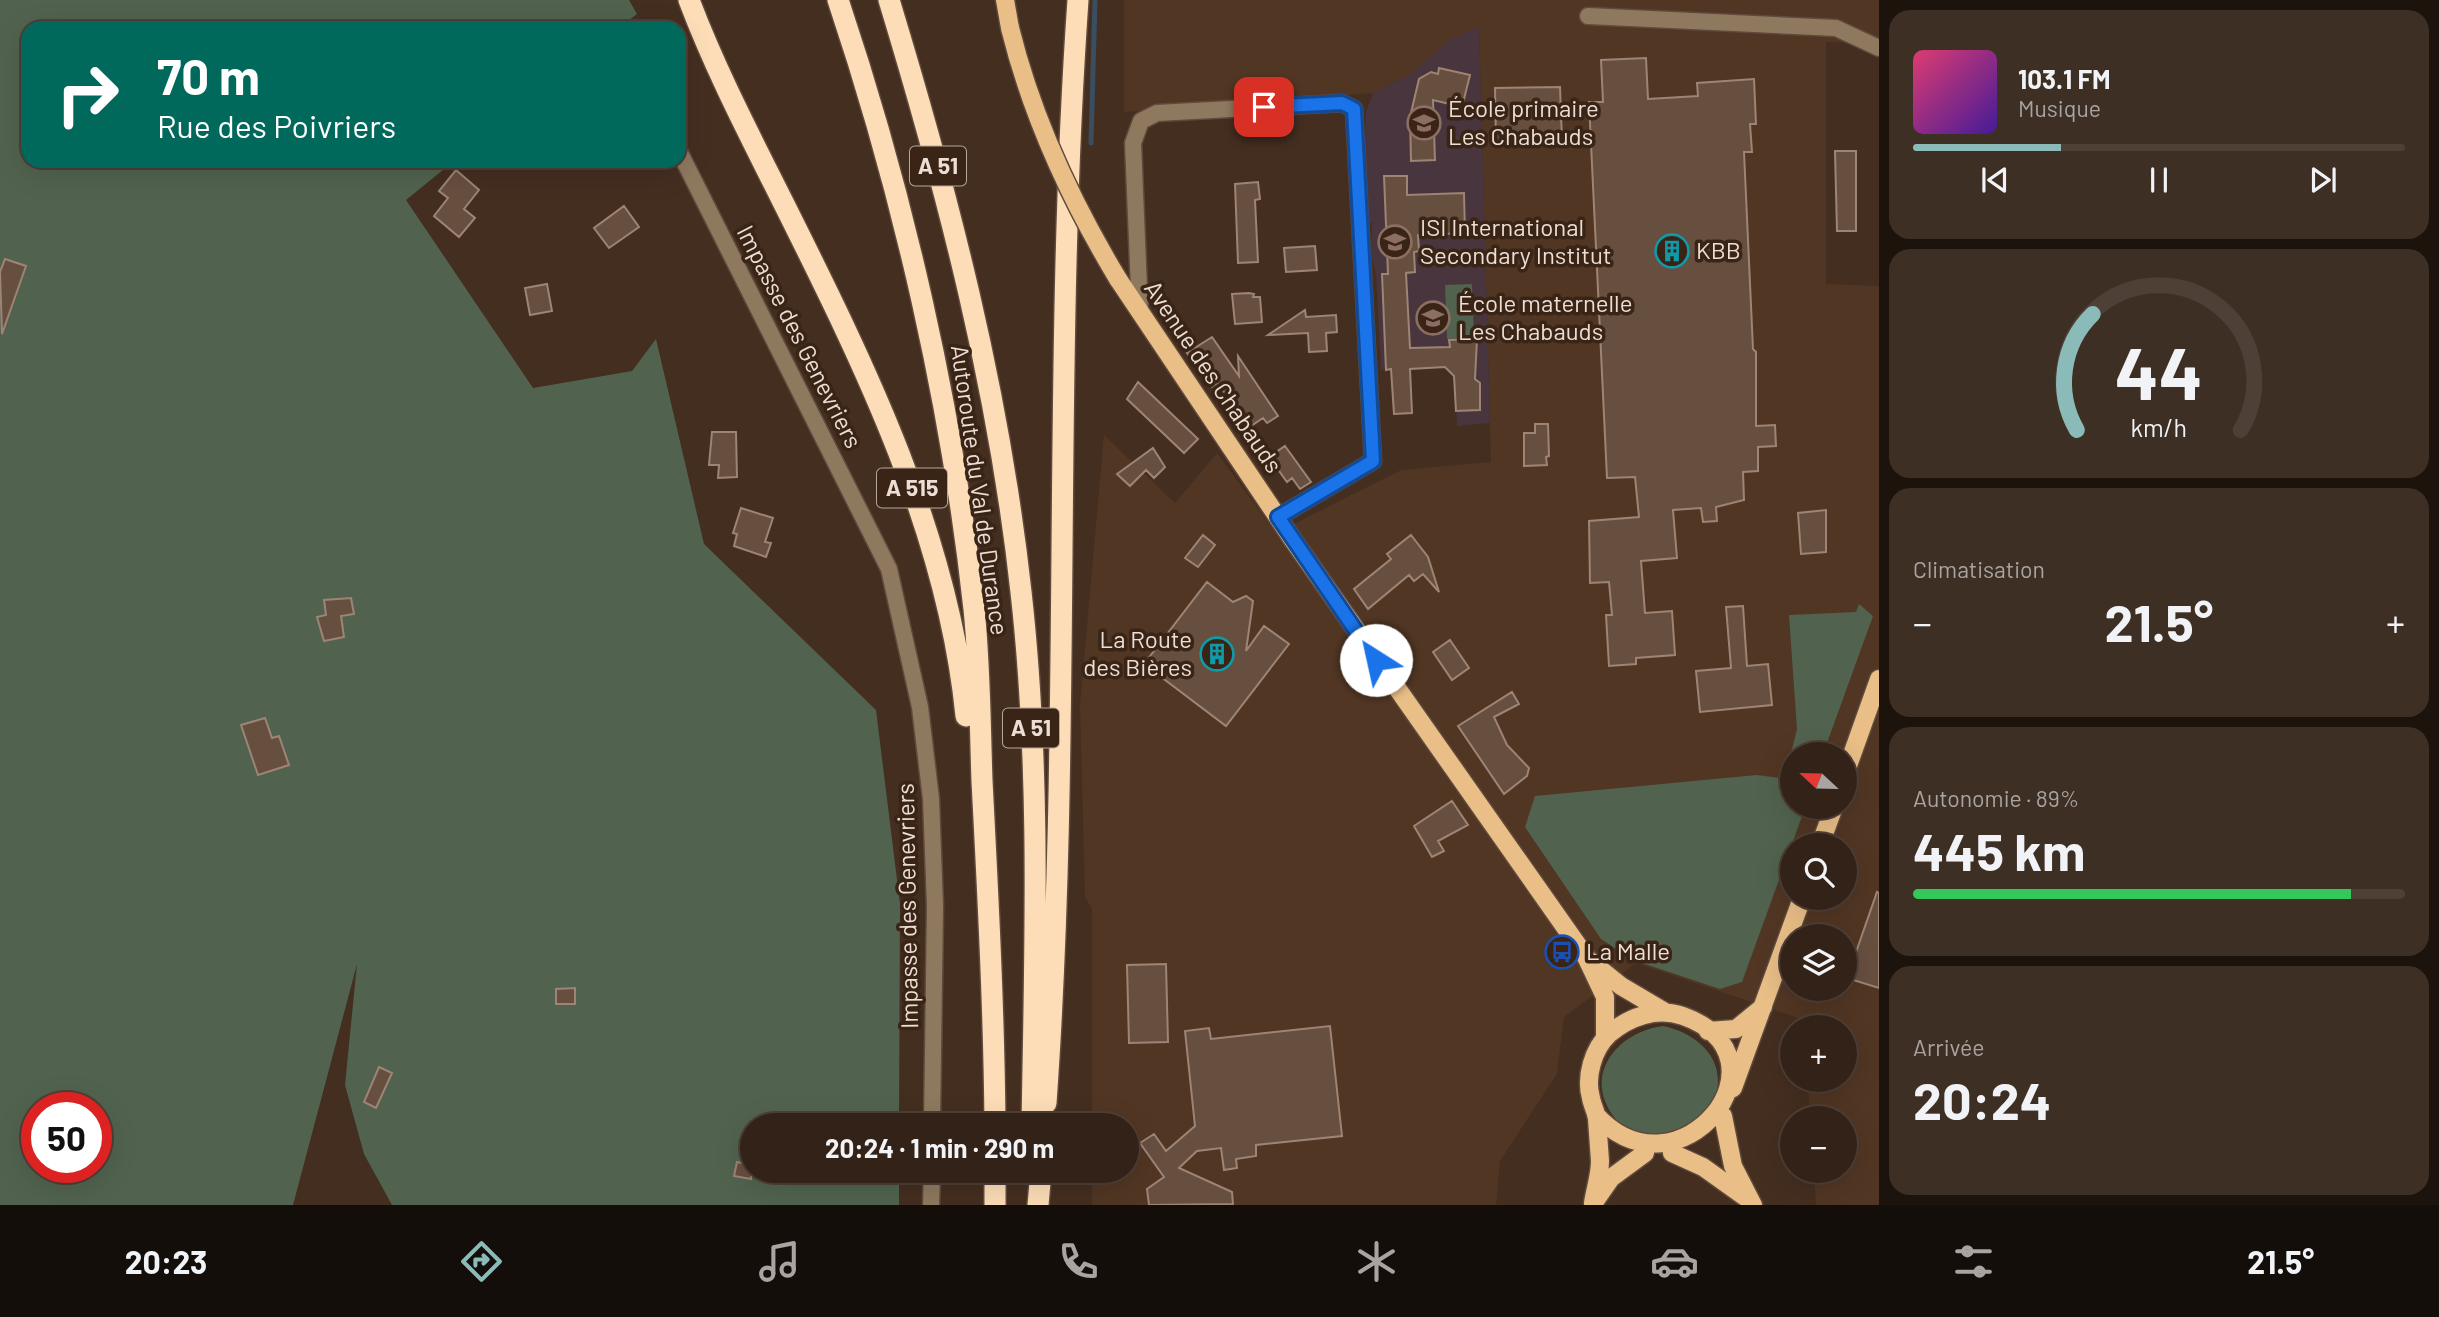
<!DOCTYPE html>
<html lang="fr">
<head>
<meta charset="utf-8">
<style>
	body { margin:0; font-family:Barlow,sans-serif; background:#3e2f25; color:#f1f3f6; height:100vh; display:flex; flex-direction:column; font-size:26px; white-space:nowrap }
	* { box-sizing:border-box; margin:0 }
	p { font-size:23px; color:#a9a4a2 }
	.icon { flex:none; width:38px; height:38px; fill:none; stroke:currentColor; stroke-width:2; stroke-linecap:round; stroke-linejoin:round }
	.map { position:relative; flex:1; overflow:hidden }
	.drawer { display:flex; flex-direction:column; gap:10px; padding:10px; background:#1c130d; width:560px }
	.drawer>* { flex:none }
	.banner { position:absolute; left:21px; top:21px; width:665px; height:147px; border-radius:21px; box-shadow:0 7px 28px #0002,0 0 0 2px #4e3f37; background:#00695c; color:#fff; overflow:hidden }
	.needle { width:46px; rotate:292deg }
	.controls { position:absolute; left:1780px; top:742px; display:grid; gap:14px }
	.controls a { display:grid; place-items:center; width:77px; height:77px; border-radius:50%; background:#332218; box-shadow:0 7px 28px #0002,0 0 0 2px #4e3f37; font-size:35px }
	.speed { position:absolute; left:21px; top:1092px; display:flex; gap:14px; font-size:35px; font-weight:700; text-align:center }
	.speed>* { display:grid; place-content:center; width:91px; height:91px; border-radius:50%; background:#332218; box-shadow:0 7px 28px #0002,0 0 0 2px #4e3f37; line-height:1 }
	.speed .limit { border:10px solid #d22; background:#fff; color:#111 }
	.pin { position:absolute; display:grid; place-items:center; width:60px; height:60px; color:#fff; margin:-30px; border-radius:14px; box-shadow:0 4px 10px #0006 }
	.me { position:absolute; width:77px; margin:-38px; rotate:325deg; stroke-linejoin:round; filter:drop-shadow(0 0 5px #0008) }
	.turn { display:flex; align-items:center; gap:24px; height:147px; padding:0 21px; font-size:32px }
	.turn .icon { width:91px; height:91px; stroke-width:2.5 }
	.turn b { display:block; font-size:49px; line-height:60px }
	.big { font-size:52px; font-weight:700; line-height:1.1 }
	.drawer .card { flex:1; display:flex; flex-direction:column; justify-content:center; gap:10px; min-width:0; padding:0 24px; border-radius:21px; background:#3e2f25 }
	.drawer .dial { align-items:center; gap:0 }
	.dial svg { height:182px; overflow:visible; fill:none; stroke:#4e3f37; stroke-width:7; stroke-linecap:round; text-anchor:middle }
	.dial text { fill:#f1f3f6; stroke:none }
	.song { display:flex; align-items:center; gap:21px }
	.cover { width:84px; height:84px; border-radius:10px; background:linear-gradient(135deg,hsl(340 70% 55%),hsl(260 70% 35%)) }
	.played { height:7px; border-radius:4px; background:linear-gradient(90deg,#8bbbb9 30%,#4e3f37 30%) }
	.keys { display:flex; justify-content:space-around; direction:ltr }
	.heat { display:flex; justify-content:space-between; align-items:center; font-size:38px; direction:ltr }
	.charge { height:10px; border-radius:5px; background:linear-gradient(90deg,#34c759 89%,#4e3f37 0) }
	.trip { position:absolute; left:740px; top:1113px; width:399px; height:70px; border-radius:35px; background:#332218; box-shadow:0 7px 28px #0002,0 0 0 2px #4e3f37; font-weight:700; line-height:70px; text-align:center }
	.dock { display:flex; height:112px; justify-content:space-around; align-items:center; background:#140e0a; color:#a9a4a2 }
	.dock .icon { width:49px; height:49px }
	.dock .selected { color:#8bbbb9 }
	.dock b { font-size:32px; color:#f1f3f6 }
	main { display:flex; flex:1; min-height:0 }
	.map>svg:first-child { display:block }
	.built { fill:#513623; fill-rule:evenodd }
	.education { fill:#48353e }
	.green { fill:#51634e; fill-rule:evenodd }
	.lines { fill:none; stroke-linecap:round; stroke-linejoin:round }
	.stream { stroke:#3a4e62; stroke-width:5 }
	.building { fill:#674f40; stroke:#9e8474; stroke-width:2 }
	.minor-casing { stroke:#5f4a3d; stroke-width:19 }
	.major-casing { stroke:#5f4a3d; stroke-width:21 }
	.highway-casing { stroke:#5f4a3d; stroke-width:24 }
	.minor { stroke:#8e795f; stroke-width:16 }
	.major { stroke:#e9be87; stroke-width:18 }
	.highway { stroke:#fdddb7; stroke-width:21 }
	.major-bridge-casing { stroke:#5f4a3d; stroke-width:21; stroke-linecap:butt }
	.major-bridge { stroke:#e9be87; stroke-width:18 }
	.route-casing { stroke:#114b97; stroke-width:18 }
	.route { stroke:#1a73e8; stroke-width:12 }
	.labels { text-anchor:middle; stroke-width:7; stroke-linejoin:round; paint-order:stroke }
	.shield { fill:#392416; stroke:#b6a69c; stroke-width:2 }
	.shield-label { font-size:23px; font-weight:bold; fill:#ecded5 }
	.poi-label { font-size:24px; fill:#ecded5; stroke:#392416; text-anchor:start }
	.street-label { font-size:24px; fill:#ecded5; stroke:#392416 }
</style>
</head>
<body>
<main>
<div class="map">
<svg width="1879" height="1205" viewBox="0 0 1879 1205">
	<rect width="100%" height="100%" fill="#442e20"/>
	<path class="built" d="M1124,0h755v44l-53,-2v242l53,2v919h-63l-2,-34h30v-53h-34l-2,-38h36v-53h-39l-1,-7 -168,-57 -72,54 -7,57 -57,87 -4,44h-404v-34h35v-46h-35v-216l-7,-12 -5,-192 24,-270 71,68 42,-50 59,80 125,-63 90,-8 -12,-434 -65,44 -41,21 -249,19zM1792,754h52v53h-52zM1792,845h52v53h-52zM1792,936h52v53h-52z"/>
	<path class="education" d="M1479,27l11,396 -33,3 -2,-42 3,-5 -19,-17 -1,5 -57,3 -5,-95 -5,-20 1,-32 -5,-2 -3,-62 2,-47 7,-19 41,-21 35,-32z"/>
	<path class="green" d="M0,0h629l8,14 -18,14h-591v133h426l-48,39 127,188 99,-17 24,-32 48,205 172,166 24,194 -1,221h-147v46h147v34h-507l-28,-51 -19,-69 12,-121 -64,241h-293zM37,1108h59v59h-59z
		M1472,284l2,54 -27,1 -2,-54z
		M1859,604l14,12 -50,138h-31v7h-3l8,-32 -8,-114 67,-3z
		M1757,775l24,3 11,13v16l13,1 -63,174 -22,7 -87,-29 -32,-21 -76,-112 10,-31z
		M1663,1026c30,6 61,29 54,65 -2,11 -12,25 -18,35l-53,13c-10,-6 -25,-12 -32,-22 -32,-42 3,-85 49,-91z"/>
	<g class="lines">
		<path class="stream" d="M1091,143l4,-143"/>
	</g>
	<path class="building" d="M1646,58l2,41 50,-3 -1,-13 57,-4 2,45h-6l2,28h-8l9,197 3,3v74l19,-1 1,21 -18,1v24l-15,1 1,28 -28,7 1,14 -14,1 -2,-14 -28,2 4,48 -36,3 4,52 27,-2 3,44 -39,3v6l-27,2 -3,-51h6l-3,-33 -19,1 -1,-62 50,-4 -4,-40 -28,1 -18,-376h14l-2,-42z
		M1439,68l31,7 -8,32 -29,-7 2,60 -24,1 -1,-44 9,-38 12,-7 7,2z
		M1560,87l2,53h-3v6h-14v-6l-49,1 -1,-53z
		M1835,151h21v80h-19z
		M456,170l23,20 -15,19 11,9 -16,19 -25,-21 14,-18 -9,-7z
		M1384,176h23v19l57,-2 1,40 -47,2 1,16 -5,1 1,20 -9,1 4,75 40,-1 -1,-7 28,-1 -2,40 5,4v27l-24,1 -2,-35 -9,-9 -35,2 2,44 -18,1 -3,-45 -5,1 -4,-96h6z
		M1258,182l2,17 -5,1 3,62 -20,1 -3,-79z
		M624,206l15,21 -30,21 -15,-20z
		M1315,246l2,24 -31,2 -2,-24z
		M5,259l21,7 -24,68 -2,-62z
		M547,284l5,27 -22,4 -5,-27z
		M1249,293l5,1 -1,3h7l2,25 -27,2 -3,-30z
		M1305,310l1,7 30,-2 1,17 -11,1 1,18 -18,1 -1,-19 -40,2z
		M1212,337l27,39 -1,-20 40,60 -11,7 -4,-5 -15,10 -30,-45 -6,4 -25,-34z
		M1138,382l60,57 -14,14 -57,-54z
		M1535,424h13l1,32 -3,1 1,8 -23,1v-33h11z
		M712,432h24l1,45 -19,1 1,-13h-10z
		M1285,446l26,36 -11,7 -8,-11 -5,4 -18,-25z
		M1153,448l12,19 -11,11 -8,-8 -16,16 -13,-12z
		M741,508l32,10 -8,24 6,1 -5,14 -32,-11 3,-12 -4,-1z
		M1826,510v42l-25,2 -3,-41z
		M1203,535l12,10 -17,22 -13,-9z
		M1411,535l17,22 11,35 -16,-18 -9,7 -5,-6 -41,34 -14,-20 37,-30 -4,-5z
		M1207,582l26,20 13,-6 7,5 -7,50 18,-25 25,18 -63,82 -82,-62z
		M351,598l3,16 -13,2 3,21 -20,4 -7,-24 9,-2 -2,-15z
		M1743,606l4,60 21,-2 4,41 -72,7 -4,-41 35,-3 -5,-61z
		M1450,640l19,28 -17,12 -19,-28z
		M1512,692l7,12 -25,13 13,28 22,23 -2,8 -23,18 -46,-68z
		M265,718l7,20 7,-2 10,29 -31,10 -17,-50z
		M1452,801l16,24 -30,16 6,10 -12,6 -18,-31z
		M1877,892l2,1v95l-32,-10z
		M1166,964l2,78 -39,1 -2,-78z
		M575,988v16h-19v-15z
		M1330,1026l12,110 -86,9v11l-20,3 1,9 -13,2 -3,-22 -24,3 -18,17 53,24 1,12 -84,1 -2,-16 17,-12 -24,-34 14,-9 12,17 29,-25 -10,-95 24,-3 2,11z
		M379,1067l13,6 -16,35 -12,-6z
		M737,1162l15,3 -1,14 -17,-3z"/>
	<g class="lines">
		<defs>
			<path id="minor" d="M1588,16l248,12 43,20
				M679,151l210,418 31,138 11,92 4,107 -3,219
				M1140,313l-7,-170 8,-22 16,-8 185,-10 12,6 19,352 -95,56
				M931,1205l1,-34"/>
			<path id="major" d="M1005,0l5,28
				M1118,279l175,261 293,417 19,40v41
				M1844,777l35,-98
				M1820,845l14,-38
				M1590,961l31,25 44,26
				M1708,1031l28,-2 27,-22
				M1733,1088l69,-190
				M1723,1116l10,50 20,39
				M1672,1153l31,14 42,30
				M1595,1201l16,-23 34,-25
				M1593,1203c2,-13 7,-28 7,-42 -1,-14 -2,-28 -3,-42 -1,-8 -5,-14 -6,-21 -6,-21 2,-49 18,-64 20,-17 47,-27 74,-18 115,41 -4,189 -87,99"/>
			<path id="highway" d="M689,0c26,69 61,136 94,202 81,162 165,331 183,514
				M838,0c65,193 114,407 136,609 6,57 6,115 8,172 6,115 12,229 13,344
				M889,0c59,194 110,390 132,592 20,177 14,356 11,533
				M1046,1103c26,-367 6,-736 32,-1103
				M995,1171v34
				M1038,1205l3,-34"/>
		</defs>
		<use href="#minor" class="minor-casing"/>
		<use href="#major" class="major-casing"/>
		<use href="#highway" class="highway-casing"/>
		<use href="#minor" class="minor"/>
		<use href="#major" class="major"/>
		<use href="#highway" class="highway"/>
		<defs>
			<path id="major-bridge" d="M1010,28c22,89 61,173 108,251"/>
		</defs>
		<use href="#major-bridge" class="major-bridge-casing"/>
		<use href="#major-bridge" class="major-bridge"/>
	</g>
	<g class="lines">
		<defs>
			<path id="route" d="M1264,107l78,-4 12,6 19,352 -95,56 98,143"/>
		</defs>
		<use href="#route" class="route-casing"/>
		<use href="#route" class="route"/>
	</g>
	<defs>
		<symbol id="school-ring" viewBox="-11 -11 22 22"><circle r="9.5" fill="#392416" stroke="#8d6e63" stroke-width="1.5"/><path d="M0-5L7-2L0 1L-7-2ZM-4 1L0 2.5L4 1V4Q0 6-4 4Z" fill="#8d6e63"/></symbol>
		<symbol id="building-ring" viewBox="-11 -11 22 22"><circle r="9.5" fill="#392416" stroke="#0f9aa8" stroke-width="1.5"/><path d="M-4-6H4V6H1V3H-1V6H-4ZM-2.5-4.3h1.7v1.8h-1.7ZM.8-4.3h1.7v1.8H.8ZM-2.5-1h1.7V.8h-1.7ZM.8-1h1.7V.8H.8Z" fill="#0f9aa8"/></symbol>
		<symbol id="bus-ring" viewBox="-11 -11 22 22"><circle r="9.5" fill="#392416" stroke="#1a4fb4" stroke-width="1.5"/><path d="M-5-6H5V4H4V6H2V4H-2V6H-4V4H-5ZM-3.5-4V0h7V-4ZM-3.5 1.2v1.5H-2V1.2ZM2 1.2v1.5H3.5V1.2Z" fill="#1a4fb4"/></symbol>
	</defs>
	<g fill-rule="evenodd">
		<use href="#school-ring" x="1405" y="104" width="38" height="38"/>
		<use href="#school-ring" x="1376" y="223" width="38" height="38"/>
		<use href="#building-ring" x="1653" y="232" width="38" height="38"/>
		<use href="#school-ring" x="1414" y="299" width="38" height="38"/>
		<use href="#building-ring" x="1198" y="635" width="38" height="38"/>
		<use href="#bus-ring" x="1543" y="933" width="38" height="38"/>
	</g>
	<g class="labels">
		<g class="shield">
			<rect x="910" y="146.5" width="56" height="39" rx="5"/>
			<rect x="877" y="468.5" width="70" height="39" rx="5"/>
			<rect x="1003" y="708.5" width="56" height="39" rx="5"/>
		</g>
		<g class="shield-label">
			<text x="938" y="174">A 51</text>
			<text x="912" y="496">A 515</text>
			<text x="1031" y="736">A 51</text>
		</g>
		<g class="poi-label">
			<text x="1448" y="117">École primaire<tspan x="1448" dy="28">Les Chabauds</tspan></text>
			<text x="1420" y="236">ISI International<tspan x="1420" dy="28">Secondary Institut</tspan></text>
			<text x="1696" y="259">KBB</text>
			<text x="1458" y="312">École maternelle<tspan x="1458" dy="28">Les Chabauds</tspan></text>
			<text x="1192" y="648" text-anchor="end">La Route<tspan x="1192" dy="28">des Bières</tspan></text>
			<text x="1586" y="960">La Malle</text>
		</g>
		<g class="street-label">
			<text transform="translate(799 337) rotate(63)" y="8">Impasse des Genevriers</text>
			<text transform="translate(1213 377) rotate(56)" y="8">Avenue des Chabauds</text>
			<text transform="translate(979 490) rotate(82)" y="8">Autoroute du Val de Durance</text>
			<text transform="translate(908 906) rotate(-91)" y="8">Impasse des Genevriers</text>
		</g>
	</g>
</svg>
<div class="controls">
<a><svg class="needle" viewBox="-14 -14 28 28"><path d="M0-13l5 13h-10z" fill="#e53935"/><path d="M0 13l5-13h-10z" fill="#a9a4a2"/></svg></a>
<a><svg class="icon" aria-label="search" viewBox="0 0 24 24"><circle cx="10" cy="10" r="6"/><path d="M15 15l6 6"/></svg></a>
<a><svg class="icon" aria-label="layers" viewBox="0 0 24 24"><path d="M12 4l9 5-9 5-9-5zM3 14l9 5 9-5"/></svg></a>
<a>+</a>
<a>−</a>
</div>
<div class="speed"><div class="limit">50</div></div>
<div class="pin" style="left:1264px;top:107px;background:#d93025"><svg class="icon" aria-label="arrive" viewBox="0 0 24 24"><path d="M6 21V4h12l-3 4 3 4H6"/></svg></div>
<svg class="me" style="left:1376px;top:660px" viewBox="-20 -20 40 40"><circle r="19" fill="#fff"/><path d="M0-13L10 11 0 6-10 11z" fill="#1a73e8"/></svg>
<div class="trip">20:24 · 1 min · 290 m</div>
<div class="banner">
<div class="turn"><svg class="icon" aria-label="right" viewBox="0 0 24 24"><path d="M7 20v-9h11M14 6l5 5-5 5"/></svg><div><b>70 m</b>Rue des Poivriers</div></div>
</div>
</div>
<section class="drawer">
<div class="card">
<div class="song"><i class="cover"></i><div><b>103.1 FM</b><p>Musique</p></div></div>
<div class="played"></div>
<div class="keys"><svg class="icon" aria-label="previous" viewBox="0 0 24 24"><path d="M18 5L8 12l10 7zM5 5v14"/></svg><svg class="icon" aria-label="pause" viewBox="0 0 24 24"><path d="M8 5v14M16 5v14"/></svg><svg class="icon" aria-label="next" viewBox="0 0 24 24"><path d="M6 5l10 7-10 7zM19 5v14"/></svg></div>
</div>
<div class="card dial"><svg viewBox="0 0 100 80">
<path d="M14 69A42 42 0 1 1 86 69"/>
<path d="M14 69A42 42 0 0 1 21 18" stroke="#8bbbb9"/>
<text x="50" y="56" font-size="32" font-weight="700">44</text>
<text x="50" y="72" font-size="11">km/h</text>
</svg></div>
<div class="card"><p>Climatisation</p>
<div class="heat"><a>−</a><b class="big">21.5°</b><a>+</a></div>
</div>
<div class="card"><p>Autonomie · 89%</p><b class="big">445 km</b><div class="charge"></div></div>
<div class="card"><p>Arrivée</p><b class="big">20:24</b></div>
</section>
</main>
<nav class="dock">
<b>20:23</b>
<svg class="icon selected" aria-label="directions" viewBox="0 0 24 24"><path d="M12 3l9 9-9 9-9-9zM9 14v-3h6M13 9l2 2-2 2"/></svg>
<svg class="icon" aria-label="music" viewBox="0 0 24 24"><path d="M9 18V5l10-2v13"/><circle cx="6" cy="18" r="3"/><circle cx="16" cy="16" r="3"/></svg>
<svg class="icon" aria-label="phone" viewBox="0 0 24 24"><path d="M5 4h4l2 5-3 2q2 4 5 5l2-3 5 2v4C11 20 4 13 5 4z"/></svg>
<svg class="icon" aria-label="climate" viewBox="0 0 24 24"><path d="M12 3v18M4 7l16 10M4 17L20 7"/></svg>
<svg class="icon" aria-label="car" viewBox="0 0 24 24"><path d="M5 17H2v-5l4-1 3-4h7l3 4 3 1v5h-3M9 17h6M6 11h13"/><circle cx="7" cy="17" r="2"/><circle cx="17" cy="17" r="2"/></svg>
<svg class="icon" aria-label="filters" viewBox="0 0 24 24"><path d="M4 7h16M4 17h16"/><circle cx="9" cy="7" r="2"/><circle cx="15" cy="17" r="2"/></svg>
<b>21.5°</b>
</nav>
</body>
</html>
